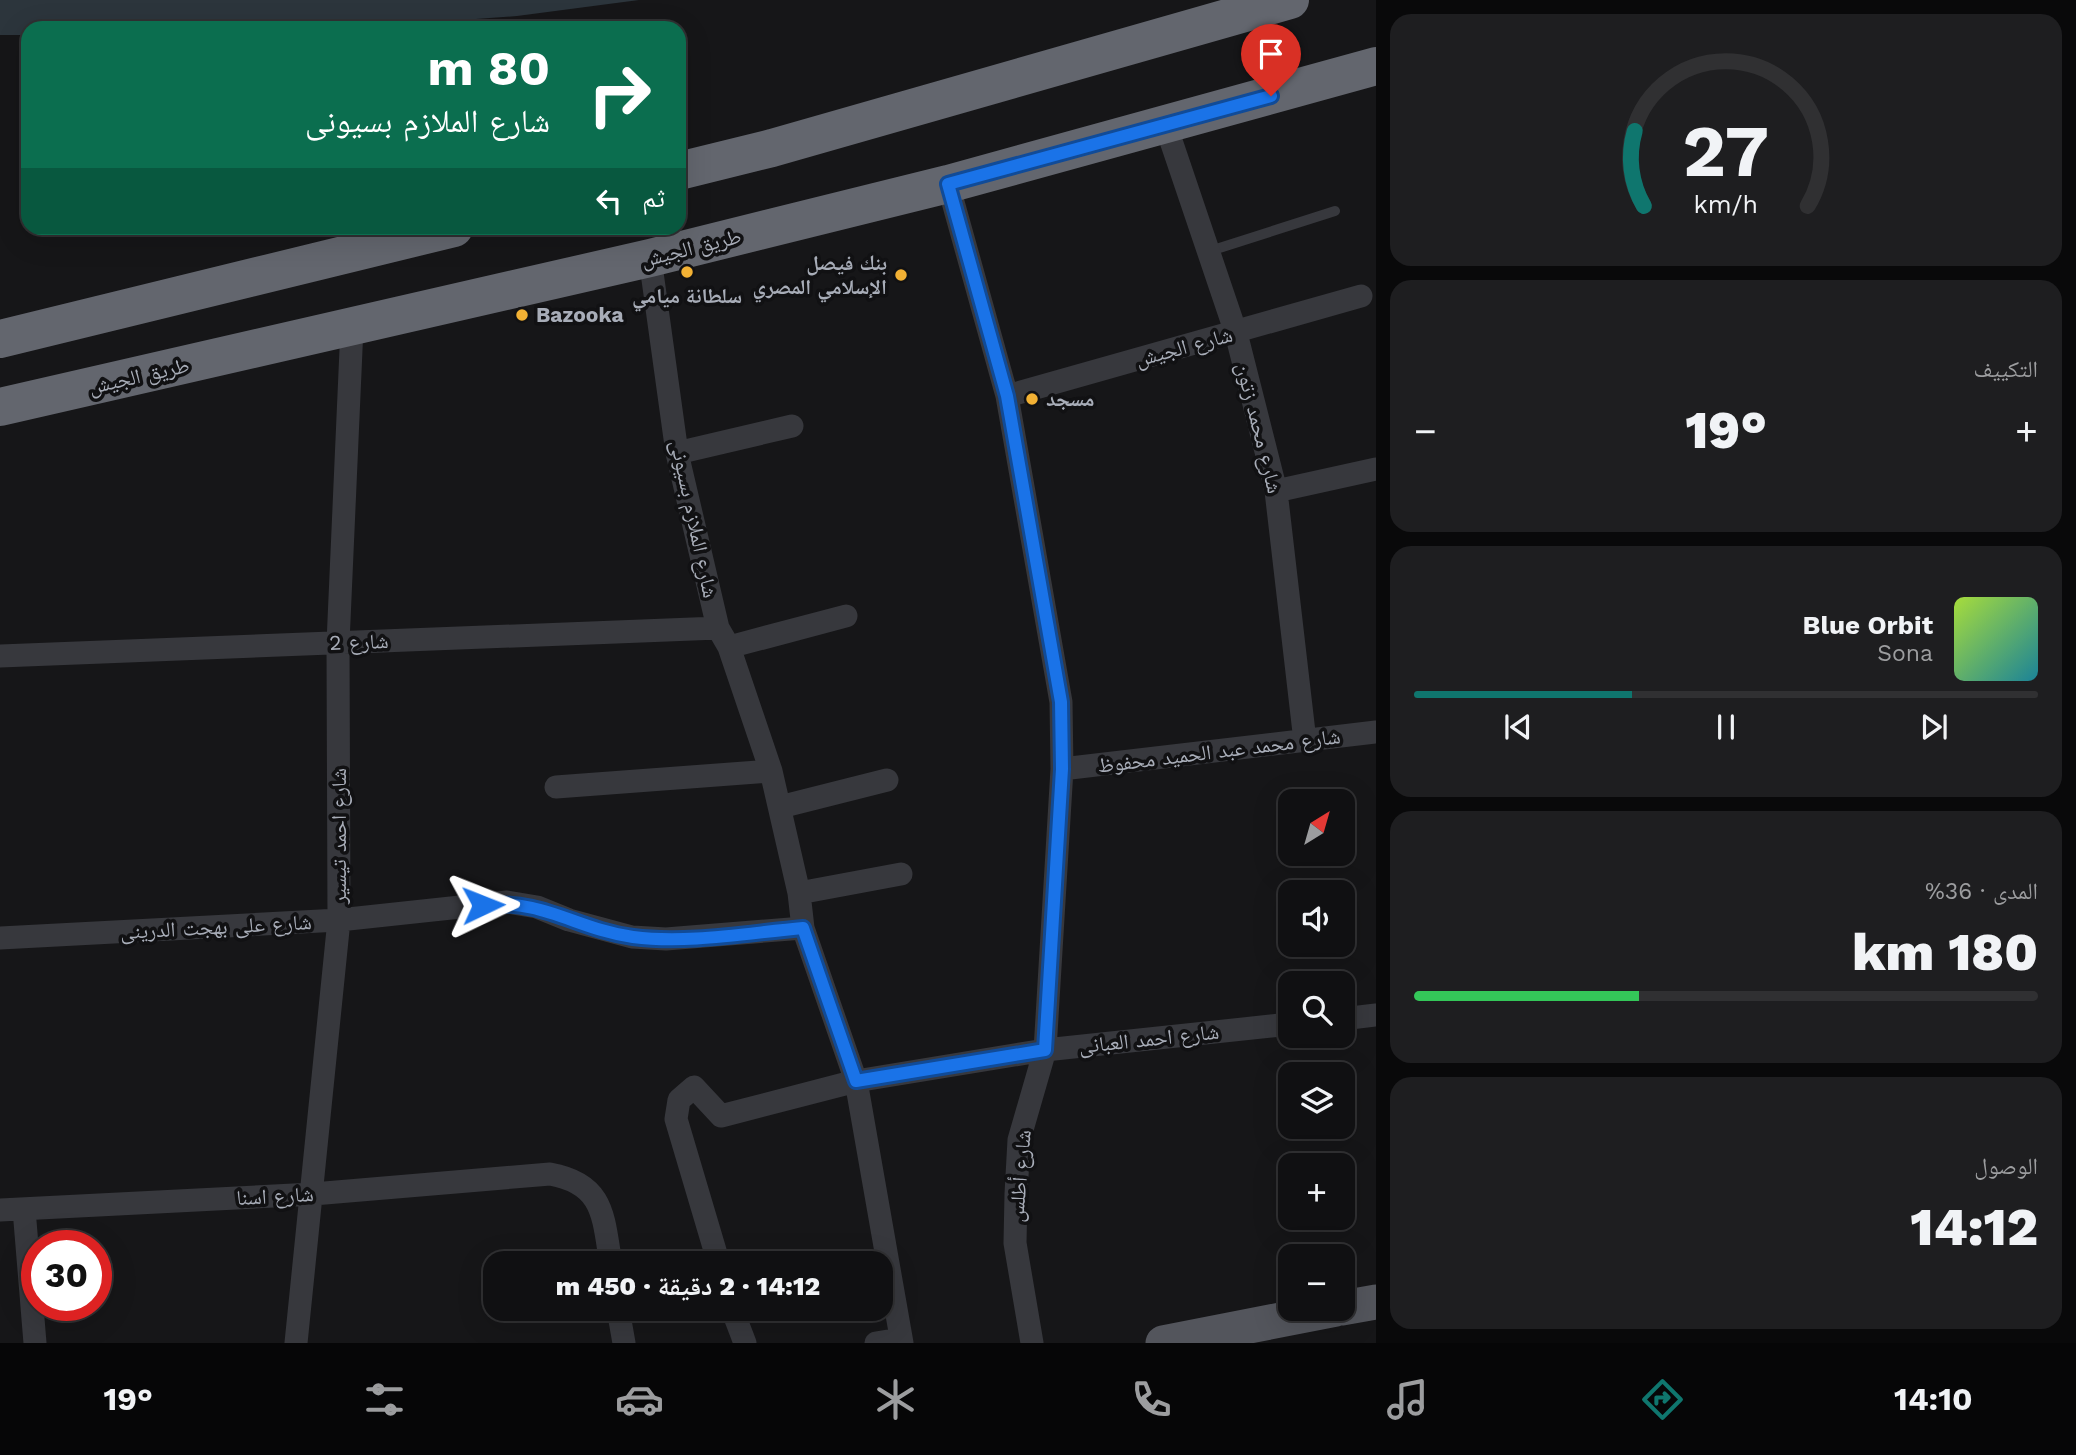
<!DOCTYPE html>
<html lang="ar">
<head>
<meta charset="utf-8">
<style>
	body { margin:0; font-family:"Work Sans","Noto Naskh Arabic",sans-serif; background:#1e1e20; color:#f1f3f6; direction:rtl; height:100vh; display:flex; flex-direction:column; font-size:26px; white-space:nowrap }
	* { box-sizing:border-box; margin:0 }
	p { font-size:23px; color:#9c9d9f }
	.icon { flex:none; width:38px; height:38px; fill:none; stroke:currentColor; stroke-width:2; stroke-linecap:round; stroke-linejoin:round }
	.map { position:relative; flex:1; overflow:hidden; direction:ltr }
	.sheet { display:flex; flex-direction:column; gap:14px; padding:14px; background:#09090a; width:700px }
	.sheet>* { flex:none }
	.guide { position:absolute; left:21px; top:21px; width:665px; height:214px; border-radius:21px; box-shadow:0 7px 28px #0002,0 0 0 2px #303032; direction:rtl; background:#0b6e4f; color:#fff; overflow:hidden }
	.needle { width:46px; rotate:37deg }
	.tools { position:absolute; left:1278px; top:789px; display:grid; gap:14px }
	.tools a { display:grid; place-items:center; width:77px; height:77px; border-radius:14px; background:#101012; box-shadow:0 7px 28px #0002,0 0 0 2px #303032; font-size:35px }
	.speed { position:absolute; left:21px; top:1230px; display:flex; gap:14px; font-size:35px; font-weight:700; text-align:center }
	.speed>* { display:grid; place-content:center; width:91px; height:91px; border-radius:50%; background:#101012; box-shadow:0 7px 28px #0002,0 0 0 2px #303032; line-height:1 }
	.speed .limit { border:10px solid #d22; background:#fff; color:#111 }
	.pin { position:absolute; display:grid; place-items:center; width:60px; height:60px; color:#fff; margin:-72px -30px; border-radius:50% 50% 50% 0; rotate:-45deg; box-shadow:0 0 7px #0007 }
	.pin .icon { rotate:45deg }
	.me { position:absolute; width:77px; margin:-38px; rotate:88deg; stroke-linejoin:round; filter:drop-shadow(0 0 5px #0008) }
	.turn { display:flex; align-items:center; gap:24px; height:147px; padding:0 21px; font-size:32px }
	.turn .icon { width:91px; height:91px; stroke-width:2.5 }
	.turn b { display:block; font-size:49px; line-height:60px }
	.then { display:flex; align-items:center; height:66px; padding:0 21px; background:#0003; gap:14px; font-size:26px }
	.big { font-size:52px; font-weight:800; line-height:1.1 }
	.sheet .tile { flex:1; display:flex; flex-direction:column; justify-content:center; gap:10px; min-width:0; padding:0 24px; border-radius:21px; background:#1e1e20 }
	.sheet .dial { align-items:center; gap:0 }
	.dial svg { height:182px; overflow:visible; fill:none; stroke:#303032; stroke-width:7; stroke-linecap:round; text-anchor:middle }
	.dial text { fill:#f1f3f6; stroke:none }
	.song { display:flex; align-items:center; gap:21px }
	.cover { width:84px; height:84px; border-radius:10px; background:linear-gradient(135deg,hsl(80 70% 55%),hsl(190 70% 35%)) }
	.played { height:7px; border-radius:4px; background:linear-gradient(90deg,#0f766e 35%,#303032 35%) }
	.keys { display:flex; justify-content:space-around; direction:ltr }
	.heat { display:flex; justify-content:space-between; align-items:center; font-size:38px; direction:ltr }
	.charge { height:10px; border-radius:5px; background:linear-gradient(90deg,#34c759 36%,#303032 0) }
	.trip { position:absolute; left:483px; top:1251px; width:410px; height:70px; border-radius:21px; background:#101012; box-shadow:0 7px 28px #0002,0 0 0 2px #303032; font-weight:800; line-height:70px; text-align:center; direction:rtl }
	.dock { display:flex; height:112px; justify-content:space-around; align-items:center; background:#060607; color:#9c9d9f }
	.dock .icon { width:49px; height:49px }
	.dock .active { color:#0f766e }
	.dock b { font-size:32px; color:#f1f3f6 }
	main { display:flex; flex:1; min-height:0 }
	.map>svg:first-child { display:block }
	.water { fill:#2c353c }
	.lines { fill:none; stroke-linecap:round; stroke-linejoin:round }
	.lane { stroke:#37383d; stroke-width:10 }
	.street { stroke:#37383d; stroke-width:23 }
	.primary { stroke:#53555c; stroke-width:35 }
	.highway { stroke:#63666e; stroke-width:38 }
	.route-casing { stroke:#114b97; stroke-width:18 }
	.route { stroke:#1a73e8; stroke-width:12 }
	.poi-dot { fill:#f2b134; stroke:#111113; stroke-width:2.5 }
	.labels { text-anchor:middle; stroke-width:7; stroke-linejoin:round; paint-order:stroke }
	.street-label { font-size:21px; fill:#a8adb8; stroke:#111113 }
	.poi-label { font-size:21px; font-weight:bold; fill:#a8adb8; stroke:#111113; text-anchor:start }
</style>
</head>
<body>
<main>
<section class="sheet">
<div class="tile dial"><svg viewBox="0 0 100 80">
<path d="M14 69A42 42 0 1 1 86 69"/>
<path d="M14 69A42 42 0 0 1 10 36" stroke="#0f766e"/>
<text x="50" y="56" font-size="32" font-weight="700">27</text>
<text x="50" y="72" font-size="11">km/h</text>
</svg></div>
<div class="tile"><p>التكييف</p>
<div class="heat"><a>−</a><b class="big">19°</b><a>+</a></div>
</div>
<div class="tile">
<div class="song"><i class="cover"></i><div><b>Blue Orbit</b><p>Sona</p></div></div>
<div class="played"></div>
<div class="keys"><svg class="icon" aria-label="previous" viewBox="0 0 24 24"><path d="M18 5L8 12l10 7zM5 5v14"/></svg><svg class="icon" aria-label="pause" viewBox="0 0 24 24"><path d="M8 5v14M16 5v14"/></svg><svg class="icon" aria-label="next" viewBox="0 0 24 24"><path d="M6 5l10 7-10 7zM19 5v14"/></svg></div>
</div>
<div class="tile"><p>المدى · 36%</p><b class="big">180 km</b><div class="charge"></div></div>
<div class="tile"><p>الوصول</p><b class="big">14:12</b></div>
</section>
<div class="map">
<svg width="1376" height="1343" viewBox="0 0 1376 1343">
	<rect width="100%" height="100%" fill="#161618"/>
	<path class="water" d="M0,0h639l-122,16 -164,12h-325v7h-28z"/>
	<g class="lines">
		<path class="lane" d="M1210,251l125,-40"/>
		<path class="street" d="M1166,126l70,207 40,158 29,250
			M948,184l59,212 54,306 1,67 -17,281 -26,90 -3,54 -1,49 17,100
			M650,258l27,195 41,175 11,19 42,124 28,122 4,35 53,153 46,262
			M1007,396l354,-100
			M677,453l115,-27
			M1276,491l100,-22
			M729,647l117,-31
			M0,656l718,-28
			M1062,769l314,-37
			M556,787l215,-16
			M780,807l107,-27
			M799,893l102,-19
			M0,938l339,-18 168,-18 30,5 32,13 63,17 34,2 137,-11
			M1342,1019l34,-4
			M24,1209l11,134
			M0,1210l313,-16 237,-20c55,10 53,43 61,90
			M719,1264l-43,-145 3,-19 15,-13 27,29 135,-35 189,-31 245,-26
			M618,1309l6,34
			M732,1309l13,34
			M296,1343l43,-423 -1,-277 14,-316
			M876,1343l24,-4"/>
		<path class="primary" d="M1342,1308l34,-6
			M1163,1343l173,-34"/>
		<path class="highway" d="M679,171l93,-23 518,-148
			M0,339l454,-111
			M0,407l650,-149 298,-74 428,-118"/>
	</g>
	<g class="lines">
		<defs>
			<path id="route" d="M483,905c61,-6 93,24 150,32 55,7 114,-4 170,-9l53,153 189,-31 17,-281 -1,-67 -54,-306 -59,-212 323,-88"/>
		</defs>
		<use href="#route" class="route-casing"/>
		<use href="#route" class="route"/>
	</g>
	<g class="poi-dot">
		<circle cx="687" cy="272" r="7"/>
		<circle cx="901" cy="275" r="7"/>
		<circle cx="522" cy="315" r="7"/>
		<circle cx="1032" cy="399" r="7"/>
	</g>
	<g class="labels">
		<g class="street-label">
			<text transform="translate(691 248) rotate(-14)" y="7">طريق الجيش</text>
			<text transform="translate(1184 347) rotate(-15)" y="7">شارع الجيش</text>
			<text transform="translate(139 376) rotate(-13)" y="7">طريق الجيش</text>
			<text transform="translate(1259 428) rotate(76)" y="7">شارع محمد زتون</text>
			<text transform="translate(694 519) rotate(78)" y="7">شارع الملازم بسيونى</text>
			<text transform="translate(359 642) rotate(-2)" y="7">شارع 2</text>
			<text transform="translate(1219 751) rotate(-7)" y="7">شارع محمد عبد الحميد محفوظ</text>
			<text transform="translate(339 836) rotate(-90)" y="7">شارع احمد تيسير</text>
			<text transform="translate(216 927) rotate(-3)" y="7">شارع على بهجت الدرينى</text>
			<text transform="translate(1149 1039) rotate(-6)" y="7">شارع احمد العبانى</text>
			<text transform="translate(1020 1176) rotate(-85)" y="7">شارع أطلس</text>
			<text transform="translate(275 1196) rotate(-3)" y="7">شارع اسنا</text>
		</g>
		<g class="poi-label">
			<text x="887" y="270" text-anchor="end">بنك فيصل<tspan x="887" dy="24">الإسلامي المصري</tspan></text>
			<text x="687" y="303" text-anchor="middle">سلطانة ميامي</text>
			<text x="536" y="322">Bazooka</text>
			<text x="1046" y="406">مسجد</text>
		</g>
	</g>
</svg>
<div class="tools">
<a><svg class="needle" viewBox="-14 -14 28 28"><path d="M0-13l5 13h-10z" fill="#e53935"/><path d="M0 13l5-13h-10z" fill="#9c9d9f"/></svg></a>
<a><svg class="icon" aria-label="sound" viewBox="0 0 24 24"><path d="M4 9h4l5-4v14l-5-4H4zM17 9q2 3 0 6"/></svg></a>
<a><svg class="icon" aria-label="search" viewBox="0 0 24 24"><circle cx="10" cy="10" r="6"/><path d="M15 15l6 6"/></svg></a>
<a><svg class="icon" aria-label="layers" viewBox="0 0 24 24"><path d="M12 4l9 5-9 5-9-5zM3 14l9 5 9-5"/></svg></a>
<a>+</a>
<a>−</a>
</div>
<div class="speed"><div class="limit">30</div></div>
<div class="pin" style="left:1271px;top:96px;background:#d93025"><svg class="icon" aria-label="arrive" viewBox="0 0 24 24"><path d="M6 21V4h12l-3 4 3 4H6"/></svg></div>
<svg class="me" style="left:483px;top:905px" viewBox="-20 -20 40 40"><path d="M0-17L14 15 0 8-14 15z" fill="#1a73e8" stroke="#fff" stroke-width="4"/></svg>
<div class="trip">14:12 · 2 دقيقة · 450 m</div>
<div class="guide">
<div class="turn"><svg class="icon" aria-label="right" viewBox="0 0 24 24"><path d="M7 20v-9h11M14 6l5 5-5 5"/></svg><div><b>80 m</b>شارع الملازم بسيونى</div></div>
<div class="then">ثم<svg class="icon" aria-label="left" viewBox="0 0 24 24"><path d="M17 20v-9H6M10 6l-5 5 5 5"/></svg></div>
</div>
</div>
</main>
<nav class="dock">
<b>14:10</b>
<svg class="icon active" aria-label="directions" viewBox="0 0 24 24"><path d="M12 3l9 9-9 9-9-9zM9 14v-3h6M13 9l2 2-2 2"/></svg>
<svg class="icon" aria-label="music" viewBox="0 0 24 24"><path d="M9 18V5l10-2v13"/><circle cx="6" cy="18" r="3"/><circle cx="16" cy="16" r="3"/></svg>
<svg class="icon" aria-label="phone" viewBox="0 0 24 24"><path d="M5 4h4l2 5-3 2q2 4 5 5l2-3 5 2v4C11 20 4 13 5 4z"/></svg>
<svg class="icon" aria-label="climate" viewBox="0 0 24 24"><path d="M12 3v18M4 7l16 10M4 17L20 7"/></svg>
<svg class="icon" aria-label="car" viewBox="0 0 24 24"><path d="M5 17H2v-5l4-1 3-4h7l3 4 3 1v5h-3M9 17h6M6 11h13"/><circle cx="7" cy="17" r="2"/><circle cx="17" cy="17" r="2"/></svg>
<svg class="icon" aria-label="filters" viewBox="0 0 24 24"><path d="M4 7h16M4 17h16"/><circle cx="9" cy="7" r="2"/><circle cx="15" cy="17" r="2"/></svg>
<b>19°</b>
</nav>
</body>
</html>
